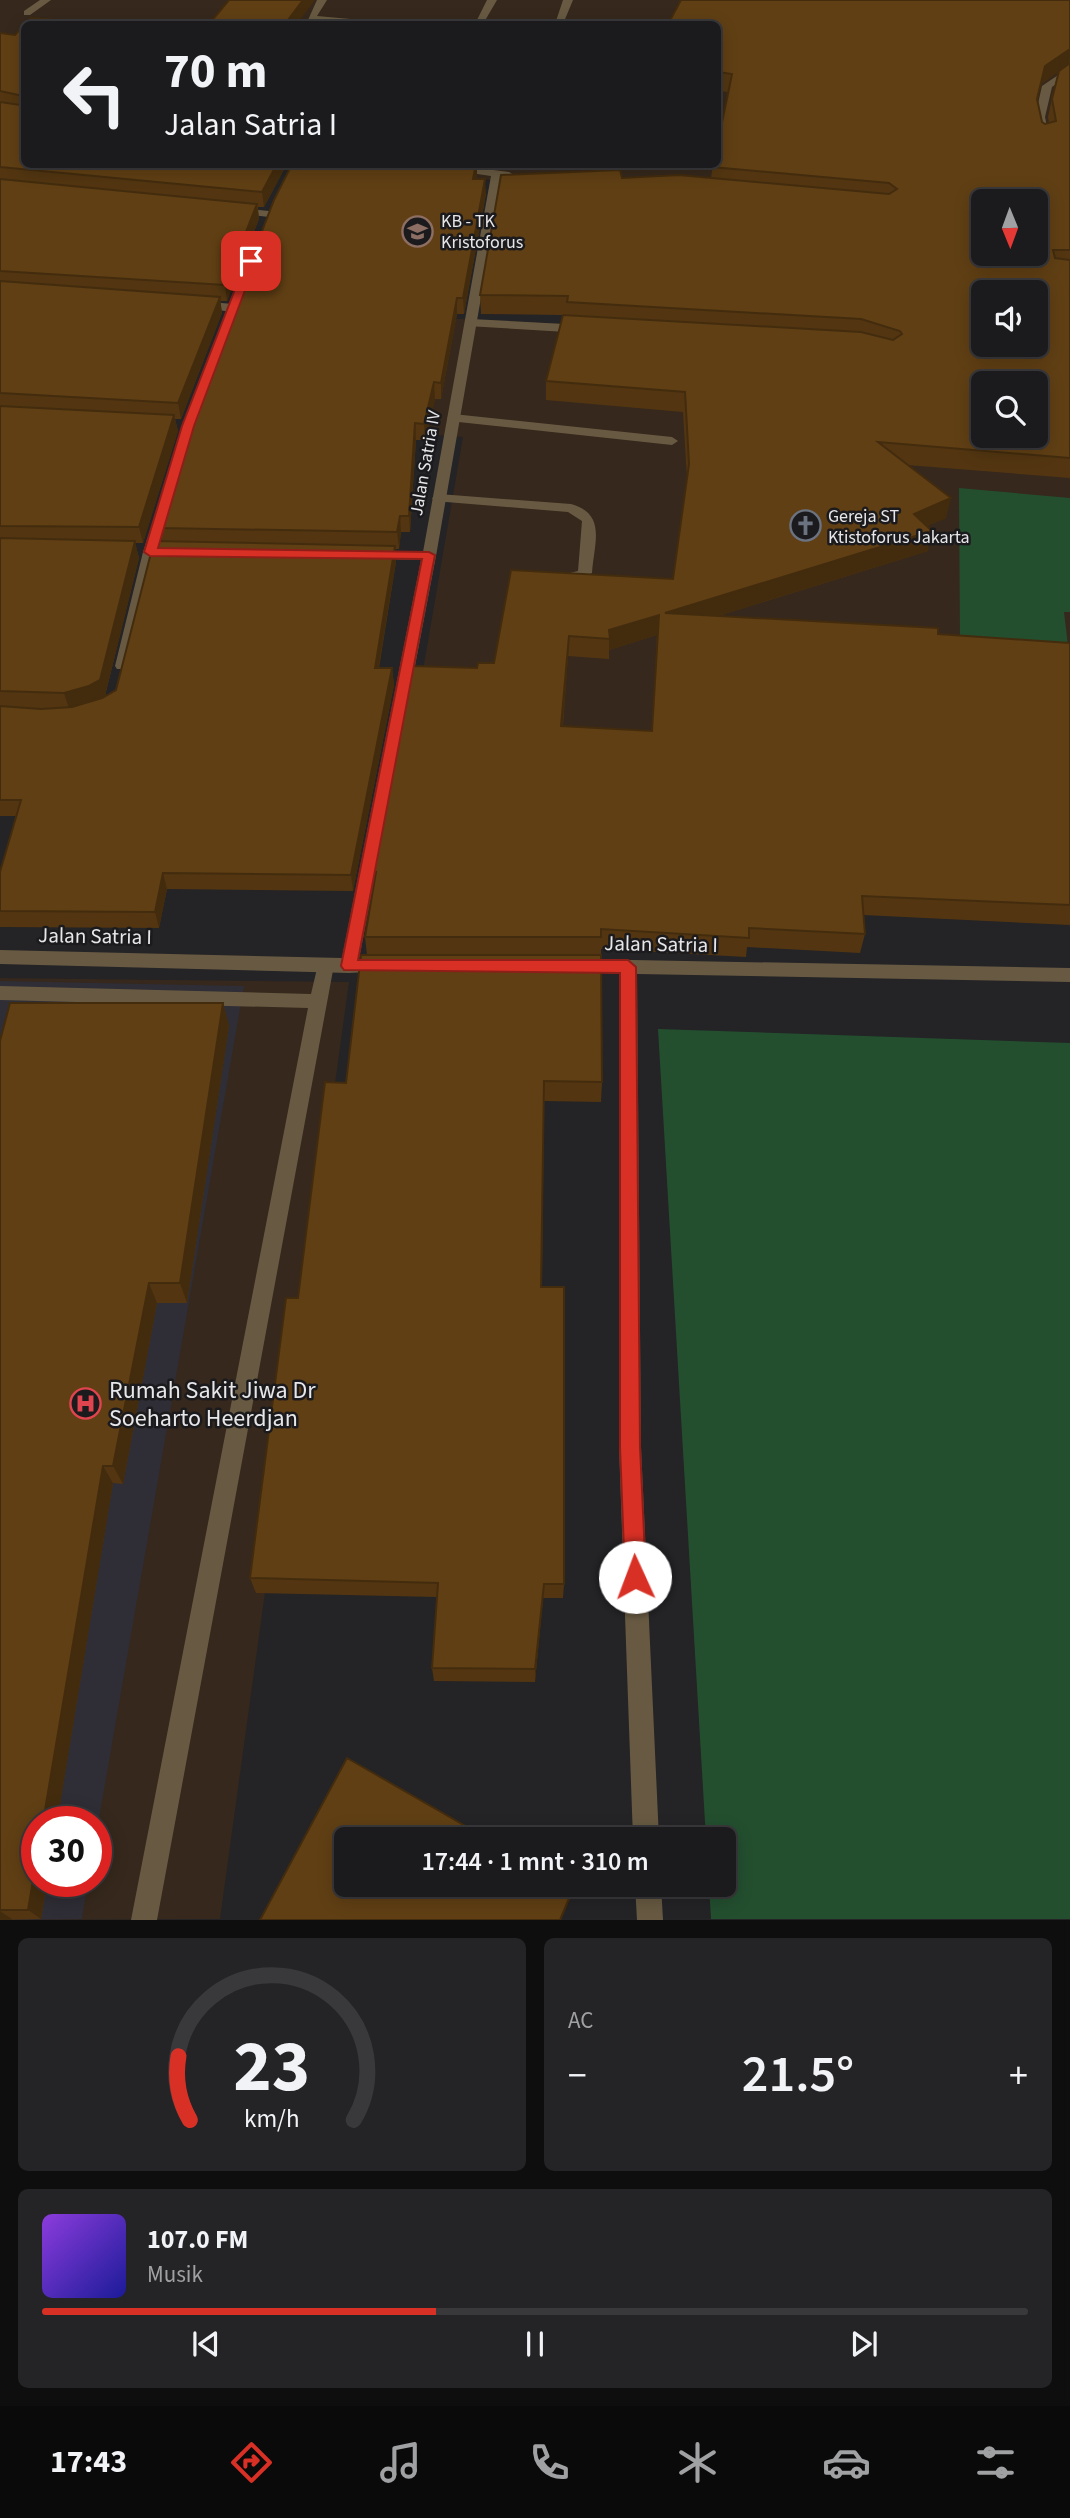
<!DOCTYPE html>
<html lang="id">
<head>
<meta charset="utf-8">
<style>
	body { margin:0; font-family:"Source Sans 3",sans-serif; background:#242325; color:#f1f3f6; height:100vh; display:flex; flex-direction:column; font-size:26px; white-space:nowrap }
	* { box-sizing:border-box; margin:0 }
	p { font-size:23px; color:#a0a1a3 }
	.icon { flex:none; width:38px; height:38px; fill:none; stroke:currentColor; stroke-width:2; stroke-linecap:round; stroke-linejoin:round }
	.map { position:relative; height:1920px; overflow:hidden }
	.drawer { display:flex; flex-direction:column; gap:18px; padding:18px; background:#0f0e0f; flex:1 }
	.drawer>* { flex:none }
	.banner { position:absolute; left:21px; top:21px; width:700px; height:147px; border-radius:10px; box-shadow:0 4px 18px #0003,0 0 0 2px #39383b; background:#1b1a1c; color:#f1f3f6; overflow:hidden }
	.needle { width:46px; rotate:179deg }
	.tools { position:absolute; left:971px; top:189px; display:grid; gap:14px }
	.tools a { display:grid; place-items:center; width:77px; height:77px; border-radius:10px; background:#1b1a1c; box-shadow:0 4px 18px #0003,0 0 0 2px #39383b; font-size:35px }
	.speed { position:absolute; left:21px; top:1806px; display:flex; gap:14px; font-size:35px; font-weight:700; text-align:center }
	.speed>* { display:grid; place-content:center; width:91px; height:91px; border-radius:50%; background:#1b1a1c; box-shadow:0 4px 18px #0003,0 0 0 2px #39383b; line-height:1 }
	.speed .limit { border:10px solid #d22; background:#fff; color:#111 }
	.pin { position:absolute; display:grid; place-items:center; width:60px; height:60px; color:#fff; margin:-30px; border-radius:14px; box-shadow:0 4px 10px #0006 }
	.me { position:absolute; width:77px; margin:-38px; rotate:358deg; stroke-linejoin:round; filter:drop-shadow(0 0 5px #0008) }
	.turn { display:flex; align-items:center; gap:24px; height:147px; padding:0 28px; font-size:32px }
	.turn .icon { width:91px; height:91px; stroke-width:2.5 }
	.turn b { display:block; font-size:49px; line-height:60px }
	.big { font-size:52px; font-weight:600; line-height:1.1 }
	.drawer .tile { flex:1; display:flex; flex-direction:column; justify-content:center; gap:10px; min-width:0; padding:0 24px; border-radius:10px; background:#242325 }
	.drawer .dial { align-items:center; gap:0 }
	.dial svg { height:182px; overflow:visible; fill:none; stroke:#39383b; stroke-width:7; stroke-linecap:round; text-anchor:middle }
	.dial text { fill:#f1f3f6; stroke:none }
	.song { display:flex; align-items:center; gap:21px }
	.cover { width:84px; height:84px; border-radius:10px; background:linear-gradient(135deg,hsl(270 70% 55%),hsl(240 70% 35%)) }
	.played { height:7px; border-radius:4px; background:linear-gradient(90deg,#d93025 40%,#39383b 40%) }
	.keys { display:flex; justify-content:space-around; direction:ltr }
	.heat { display:flex; justify-content:space-between; align-items:center; font-size:38px; direction:ltr }
	.drawer .tiles { flex:1; display:grid; gap:18px; grid-template-columns:1fr 1fr }
	.tile:last-child { grid-column:span 2 }
	.trip { position:absolute; left:334px; top:1827px; width:402px; height:70px; border-radius:10px; background:#1b1a1c; box-shadow:0 4px 18px #0003,0 0 0 2px #39383b; font-weight:600; line-height:70px; text-align:center }
	.tabs { display:flex; height:112px; justify-content:space-around; align-items:center; background:#0b0a0b; color:#a0a1a3 }
	.tabs .icon { width:49px; height:49px }
	.tabs .active { color:#d93025 }
	.tabs b { font-size:32px; color:#f1f3f6 }
	.map>svg:first-child { display:block }
	.commercial { fill:#36281c; fill-rule:evenodd }
	.built { fill:#2f2d35 }
	.green { fill:#234f2f }
	.lines { fill:none; stroke-linecap:round; stroke-linejoin:round }
	.service { fill:#685a42; fill-rule:evenodd }
	.minor { fill:#685a42; fill-rule:evenodd }
	.wall { fill:#533611; fill-rule:evenodd }
	.shaded-wall { fill:#432c0e }
	.building { fill:#603f14; stroke:#432c0e; stroke-width:2; fill-rule:evenodd }
	.route { fill:#d93025; stroke:#8d1f18; stroke-width:2 }
	.labels { text-anchor:middle; stroke-width:5; stroke-linejoin:round; paint-order:stroke }
	.far-poi-label { font-size:18px; fill:#e7e6e8; stroke:#1b1a1d; text-anchor:start }
	.far-street-label { font-size:18px; fill:#e7e6e8; stroke:#1b1a1d }
	.street-label { font-size:21px; fill:#e7e6e8; stroke:#1b1a1d }
	.near-poi-label { font-size:24px; fill:#e7e6e8; stroke:#1b1a1d; text-anchor:start }
</style>
</head>
<body>
<div class="map">
<svg width="1070" height="1920" viewBox="0 0 1070 1920">
	<rect width="100%" height="100%" fill="#242326"/>
	<path class="commercial" d="M0,0h1025l45,9v784l-659,-53 52,-303 -165,-12 31,-112 306,14 -27,-132 -234,-30 344,-1v-140h-694v95l-24,-3zM984,201h52v53h-52zM984,292h52v53h-52zM984,383h52v53h-52z
		M0,978l349,4 -129,937 -220,1zM37,1822h59v59h-59z"/>
	<path class="built" d="M0,981l244,5 -148,850v-14h-59v59h51l-6,38 -82,1z"/>
	<path class="green" d="M959,488l111,10v114h-6l5,42 -109,-9z
		M658,1029l412,14v876h-359l-2,-34h15v-46h-18z"/>
	<g class="lines">
		<path class="service" d="M40,0h11l-21,15h-6v-4z
			M317,0h10l-10,16 56,5 5,3h-28l-42,-4z
			M487,0h10l-14,24h-8z
			M563,0h10l-10,24h-8z
			M471,319l112,6 6,4 -6,4 -116,-7 -2,-3z
			M453,414l219,23 6,4 -6,4 -223,-24 -2,-3z
			M439,494l132,10c36,10 23,39 21,69l-17,9h-18l-2,-3 2,-3 21,-5 4,-50 -14,-9 -134,-11 -2,-3z
			M325,958l6,2 3,5 -177,955h-26l177,-912 -308,-8v-14l311,8 8,-34z"/>
		<path class="minor" d="M1070,67v7l-18,13 -7,30 4,20 -9,2 -5,-22 7,-31z
			M409,164h37l63,8 5,3 -5,3 -7,-1 -66,379 -77,403 28,2 3,5 -3,5 -38,2 -349,-9v-14l342,8 79,-398 -48,-1 -7,-4 7,-4 50,1 68,-376z
			M237,208l32,3 5,3 -5,3 -36,-4 -1,-2z
			M198,301l35,3 6,4 -6,4 -39,-5v-4z
			M199,393l6,4 -48,155 -28,114 -2,3h-10l-2,-3 28,-114 50,-155z
			M580,959l490,9v14l-433,-8 4,473 18,392h-26l-14,-392v-473l-45,-3 -3,-5 3,-5z
			M635,1885h26l2,35h-26z"/>
	</g>
	<path class="wall" d="M1070,0v478l-163,-13 39,53 -19,8 1,25 -210,65 220,18 132,9v282l-207,-10 2,19 -5,19 -113,-6 -1,10 -145,-8 1,133 -1,20 -57,-1 -2,186 22,297 -1,14h-20l-8,84 -101,-1 -2,-13 5,-71 -181,-4 -6,-15 48,-280 48,-215 21,-128 -2,-18 9,-51 -2,-14 105,-204 17,-5 179,-84 14,-101 -4,-66 -137,-12v-19l17,-66 -82,-1 -1,-19 142,-117h89l2,-14 15,-72 -10,-1v-67zM1058,72l-10,45 1,6 -4,1 -3,-2 -5,-22 4,-16zM657,635l-5,96 -89,-5 5,-70 41,3v-9z
		M24,25v139h263l-23,43h-6l1,12 -32,82h-7l2,12 -41,106h-6l3,12 -35,112h-8l4,15 -34,138 11,-6 46,-149 -3,-13 318,-364v15l9,15 -22,120h-7l-16,85h-6l-10,41h-9l-6,92h-9l-2,17h-4l1,13 -17,106h13l2,17 -41,206 -186,-2 -8,39 -159,-1v-55l16,-56h-16v-783l15,2z
		M223,1003l6,23 -42,277h-30l-34,181 -10,-1 -72,436 -41,1v-879z"/>
	<path class="shaded-wall" d="M303,0h12l-18,24h-12z
		M1070,49v10l-1,6 -28,19 4,-18z
		M277,164h10l-23,43 -2,-15z
		M477,164v14l-4,17v-16z
		M485,179l1,15 -22,120 -1,-16z
		M257,204l2,15 -32,82 -2,-16z
		M220,297l2,16 -41,106 -3,-16z
		M457,298v16l-16,85v-16z
		M434,382l1,17 -10,41 -1,-16z
		M174,415l4,16 -35,112 -4,-16z
		M415,423l1,17 -6,92 -1,-16z
		M951,498l-5,20 -36,16 4,-20z
		M400,516l1,16 -2,17 -2,-17z
		M932,531l-4,20 -265,82 2,-20z
		M135,541l4,17 -34,138 -11,7 -25,6 -5,-16z
		M395,546l1,16 -20,122 -1,-16z
		M659,615l-2,20 -48,15v-20z
		M569,636l-1,20 -7,89v-19z
		M392,668l2,17 -41,206 -2,-16z
		M163,873l4,16 -8,39 -4,-16z
		M223,1003l6,23 -42,277 -7,-20z
		M149,1283l8,20 -34,181 -10,-18z
		M103,1466l10,17 -56,339h-14z
		M544,1584l-1,14 -8,84v-13z
		M37,1857v24h10l-6,38 -13,-9z
		M573,1889v3l-12,28h-1z
		M0,1911l12,8 -1,1h-11z"/>
	<path class="building" d="M229,0h74l-18,24h-76z
		M681,0h389v49l-25,17 -8,33 5,23 3,2 11,-3 -4,-22 7,-28 11,-8v187h-17l2,8 15,2v198l-192,-16 73,56 -37,16 18,17 -267,82 273,15v6l132,9v262l-208,-9 3,38 -116,-6v10l-148,-9v8h-236l11,-65h-4l40,-206 65,2 1,-5h16l17,-93 162,9 16,-115 -4,-72 -139,-11 17,-66 298,17 32,8 9,-6 -2,-3 -39,-12 -294,-17 1,-6 -88,-1 21,-120 119,-5 2,8 57,-3 210,19 8,-5 -8,-6 -177,-16 1,-3h5v-22l14,-68 -14,-2v-48h-50zM984,201h52v53h-52zM984,292h52v53h-52zM984,383h52v53h-52zM659,615l-7,116 -91,-5 8,-90 41,3 -1,-9z
		M31,18l74,6h-80z
		M24,25v139h253l-15,28 -262,-25v-65l20,3 3,-9 -23,-5v-58l15,2z
		M292,164h184l-3,15h12l-22,119h-6l-16,85 -7,-1 -10,42 -9,-1 -6,93h-9l-3,16 -238,-4 34,-118 81,-210z
		M0,179l257,25 -32,81 -225,-14z
		M0,281l220,16 -42,106 -178,-10z
		M0,406l174,9 -35,112 -139,-1z
		M0,538l135,3 -35,139 -11,6 -25,7 -64,-2z
		M154,541l241,5 -20,122h17l-41,207 -188,-2 -8,39 -155,-1v-39l21,-72h-21v-94l41,3 31,-2 30,-9 14,-8z
		M361,955h240l1,127 -58,-1 -3,206h23v297h-20l-9,85 -103,-1 6,-85 -188,-5 36,-280h12l27,-216 21,1z
		M10,1003h213l-43,280h-31l-36,183h-10l-60,356h-6v35l-9,53h-28v-869z
		M347,1758l141,81h-142v46h220l7,4 -13,31h-300z"/>
	<path class="route" d="M251,258l5,3 -62,165 -36,122 271,4 6,3 -77,405h270l8,7 4,480 6,130 -4,8 -7,3 -7,-3 -3,-8 -5,-130v-474l-276,-3 -3,-4 81,-407 -272,-3 -6,-4 38,-126 64,-165z"/>
	<defs>
		<symbol id="school-ring" viewBox="-11 -11 22 22"><circle r="9.5" fill="#1b1a1d" stroke="#8d6e63" stroke-width="1.5"/><path d="M0-5L7-2L0 1L-7-2ZM-4 1L0 2.5L4 1V4Q0 6-4 4Z" fill="#8d6e63"/></symbol>
		<symbol id="church-ring" viewBox="-11 -11 22 22"><circle r="9.5" fill="#1b1a1d" stroke="#6b7280" stroke-width="1.5"/><path d="M-1.2-6h2.4v3.5h3.3v2.4h-3.3V6h-2.4V-.1h-3.3v-2.4h3.3Z" fill="#6b7280"/></symbol>
		<symbol id="hospital-ring" viewBox="-11 -11 22 22"><circle r="9.5" fill="#1b1a1d" stroke="#e0444e" stroke-width="1.5"/><path d="M-5-5h3v3.5h4V-5h3V5h-3V1.5h-4V5h-3Z" fill="#e0444e"/></symbol>
	</defs>
	<g fill-rule="evenodd">
		<use href="#school-ring" x="400" y="214" width="35" height="35"/>
		<use href="#church-ring" x="788" y="508" width="35" height="35"/>
		<use href="#hospital-ring" x="68" y="1386" width="35" height="35"/>
	</g>
	<g class="labels">
		<g class="far-poi-label">
			<text x="441" y="227">KB - TK<tspan x="441" dy="21">Kristoforus</tspan></text>
			<text x="828" y="522">Gereja ST<tspan x="828" dy="21">Ktistoforus Jakarta</tspan></text>
		</g>
		<g class="far-street-label">
			<text transform="translate(425 463) rotate(-80)" y="6">Jalan Satria IV</text>
		</g>
		<g class="street-label">
			<text transform="translate(95 936) rotate(1)" y="7">Jalan Satria I</text>
			<text transform="translate(661 944) rotate(1)" y="7">Jalan Satria I</text>
		</g>
		<g class="near-poi-label">
			<text x="109" y="1398">Rumah Sakit Jiwa Dr<tspan x="109" dy="28">Soeharto Heerdjan</tspan></text>
		</g>
	</g>
</svg>
<div class="tools">
<a><svg class="needle" viewBox="-14 -14 28 28"><path d="M0-13l5 13h-10z" fill="#e53935"/><path d="M0 13l5-13h-10z" fill="#a0a1a3"/></svg></a>
<a><svg class="icon" aria-label="sound" viewBox="0 0 24 24"><path d="M4 9h4l5-4v14l-5-4H4zM17 9q2 3 0 6"/></svg></a>
<a><svg class="icon" aria-label="search" viewBox="0 0 24 24"><circle cx="10" cy="10" r="6"/><path d="M15 15l6 6"/></svg></a>
</div>
<div class="speed"><div class="limit">30</div></div>
<div class="pin" style="left:251px;top:261px;background:#d93025"><svg class="icon" aria-label="arrive" viewBox="0 0 24 24"><path d="M6 21V4h12l-3 4 3 4H6"/></svg></div>
<svg class="me" style="left:635px;top:1577px" viewBox="-20 -20 40 40"><circle r="19" fill="#fff"/><path d="M0-13L10 11 0 6-10 11z" fill="#d93025"/></svg>
<div class="trip">17:44 · 1 mnt · 310 m</div>
<div class="banner">
<div class="turn"><svg class="icon" aria-label="left" viewBox="0 0 24 24"><path d="M17 20v-9H6M10 6l-5 5 5 5"/></svg><div><b>70 m</b>Jalan Satria I</div></div>
</div>
</div>
<section class="drawer">
<div class="tiles">
<div class="tile dial"><svg viewBox="0 0 100 80">
<path d="M14 69A42 42 0 1 1 86 69"/>
<path d="M14 69A42 42 0 0 1 9 41" stroke="#d93025"/>
<text x="50" y="56" font-size="32" font-weight="700">23</text>
<text x="50" y="72" font-size="11">km/h</text>
</svg></div>
<div class="tile"><p>AC</p>
<div class="heat"><a>−</a><b class="big">21.5°</b><a>+</a></div>
</div>
<div class="tile">
<div class="song"><i class="cover"></i><div><b>107.0 FM</b><p>Musik</p></div></div>
<div class="played"></div>
<div class="keys"><svg class="icon" aria-label="previous" viewBox="0 0 24 24"><path d="M18 5L8 12l10 7zM5 5v14"/></svg><svg class="icon" aria-label="pause" viewBox="0 0 24 24"><path d="M8 5v14M16 5v14"/></svg><svg class="icon" aria-label="next" viewBox="0 0 24 24"><path d="M6 5l10 7-10 7zM19 5v14"/></svg></div>
</div>
</div>
</section>
<nav class="tabs">
<b>17:43</b>
<svg class="icon active" aria-label="directions" viewBox="0 0 24 24"><path d="M12 3l9 9-9 9-9-9zM9 14v-3h6M13 9l2 2-2 2"/></svg>
<svg class="icon" aria-label="music" viewBox="0 0 24 24"><path d="M9 18V5l10-2v13"/><circle cx="6" cy="18" r="3"/><circle cx="16" cy="16" r="3"/></svg>
<svg class="icon" aria-label="phone" viewBox="0 0 24 24"><path d="M5 4h4l2 5-3 2q2 4 5 5l2-3 5 2v4C11 20 4 13 5 4z"/></svg>
<svg class="icon" aria-label="climate" viewBox="0 0 24 24"><path d="M12 3v18M4 7l16 10M4 17L20 7"/></svg>
<svg class="icon" aria-label="car" viewBox="0 0 24 24"><path d="M5 17H2v-5l4-1 3-4h7l3 4 3 1v5h-3M9 17h6M6 11h13"/><circle cx="7" cy="17" r="2"/><circle cx="17" cy="17" r="2"/></svg>
<svg class="icon" aria-label="filters" viewBox="0 0 24 24"><path d="M4 7h16M4 17h16"/><circle cx="9" cy="7" r="2"/><circle cx="15" cy="17" r="2"/></svg>
</nav>
</body>
</html>
